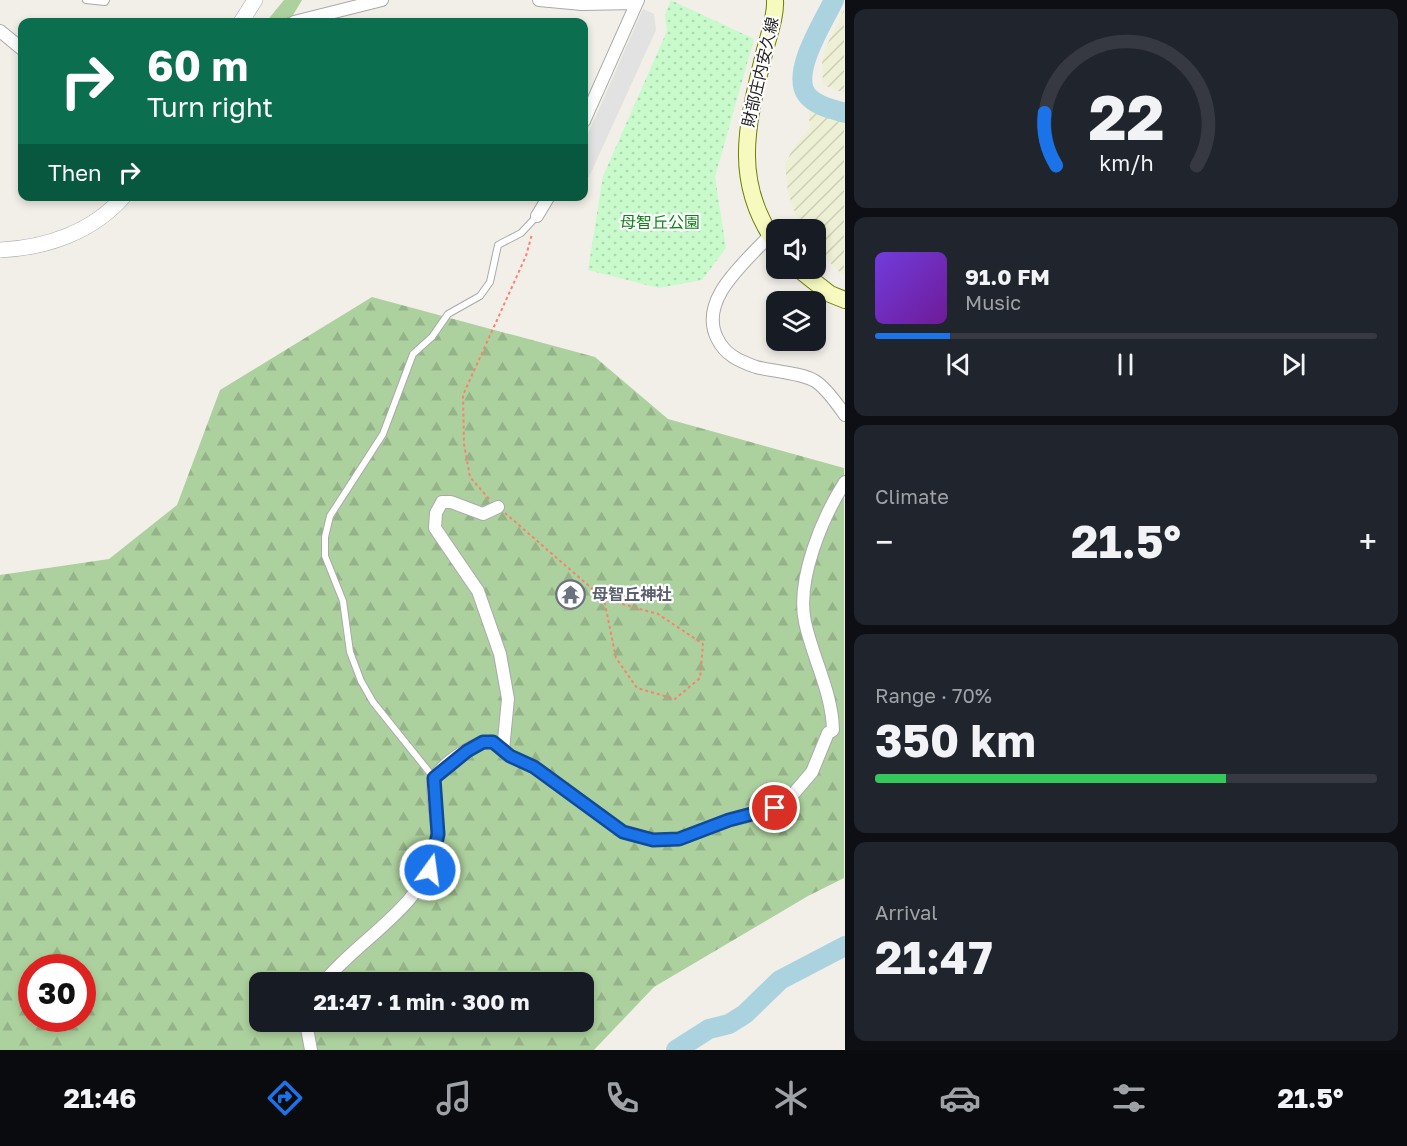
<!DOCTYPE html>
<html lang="en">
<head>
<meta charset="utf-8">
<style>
	body { margin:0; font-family:"Golos Text","Noto Sans JP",sans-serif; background:#20242c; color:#f1f3f6; height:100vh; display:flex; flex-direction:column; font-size:22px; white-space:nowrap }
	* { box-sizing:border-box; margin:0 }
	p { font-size:20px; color:#9ea1a6 }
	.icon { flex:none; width:33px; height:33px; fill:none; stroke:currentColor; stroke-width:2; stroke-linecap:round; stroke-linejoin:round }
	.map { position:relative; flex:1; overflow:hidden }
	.panel { display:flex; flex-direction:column; gap:9px; padding:9px; background:#0d0f14; width:562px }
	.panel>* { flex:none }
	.hud { position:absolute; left:18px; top:18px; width:570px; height:183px; border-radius:12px; box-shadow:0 3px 9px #0003; background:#0b6e4f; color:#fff; overflow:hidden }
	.buttons { position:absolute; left:766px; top:219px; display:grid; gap:12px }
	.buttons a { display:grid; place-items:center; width:60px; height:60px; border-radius:12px; background:#171b24; box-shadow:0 3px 9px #0003; font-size:30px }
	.speed { position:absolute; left:18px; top:954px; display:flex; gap:12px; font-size:30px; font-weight:700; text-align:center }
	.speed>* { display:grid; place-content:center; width:78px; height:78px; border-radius:50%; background:#171b24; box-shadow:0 3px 9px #0003; line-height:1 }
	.speed .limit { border:9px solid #d22; background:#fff; color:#111 }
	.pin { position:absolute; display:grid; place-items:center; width:51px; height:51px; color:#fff; margin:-26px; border:3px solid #fff; border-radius:50%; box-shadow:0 2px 6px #0007 }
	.me { position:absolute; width:66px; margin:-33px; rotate:14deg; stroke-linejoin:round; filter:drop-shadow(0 0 4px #0008) }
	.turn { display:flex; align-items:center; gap:21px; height:126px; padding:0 30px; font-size:27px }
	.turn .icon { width:78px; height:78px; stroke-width:2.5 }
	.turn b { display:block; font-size:42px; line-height:51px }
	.then { display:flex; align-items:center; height:57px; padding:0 30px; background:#0003; gap:12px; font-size:22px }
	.big { font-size:45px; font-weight:700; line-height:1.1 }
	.panel .card { flex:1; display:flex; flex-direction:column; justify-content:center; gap:9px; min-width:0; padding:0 21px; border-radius:12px; background:#20242c }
	.panel .dial { align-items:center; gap:0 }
	.dial svg { height:156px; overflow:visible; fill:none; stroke:#363941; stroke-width:7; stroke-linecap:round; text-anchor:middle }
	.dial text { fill:#f1f3f6; stroke:none }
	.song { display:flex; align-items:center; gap:18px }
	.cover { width:72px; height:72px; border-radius:9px; background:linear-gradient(135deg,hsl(260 70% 55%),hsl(280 70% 35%)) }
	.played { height:6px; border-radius:3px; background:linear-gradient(90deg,#1a73e8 15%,#363941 15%) }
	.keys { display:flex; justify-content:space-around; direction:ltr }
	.heat { display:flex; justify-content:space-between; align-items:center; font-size:33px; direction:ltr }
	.charge { height:9px; border-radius:4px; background:linear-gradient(90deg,#34c759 70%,#363941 0) }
	.trip { position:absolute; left:249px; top:972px; width:345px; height:60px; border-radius:12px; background:#171b24; box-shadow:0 3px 9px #0003; font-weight:700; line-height:60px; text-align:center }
	.dock { display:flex; height:96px; justify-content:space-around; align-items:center; background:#090b0e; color:#9ea1a6 }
	.dock .icon { width:42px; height:42px }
	.dock .on { color:#1a73e8 }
	.dock b { font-size:27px; color:#f1f3f6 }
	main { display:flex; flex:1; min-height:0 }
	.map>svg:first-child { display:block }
	.farmland { fill:url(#farmland-furrows) }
	.forest { fill:url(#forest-firs); fill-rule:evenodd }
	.park { fill:url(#park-dots) }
	.parking { fill:#e2e2e2 }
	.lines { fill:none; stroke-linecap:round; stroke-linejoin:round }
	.river { stroke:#aad3df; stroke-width:20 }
	.service-casing { stroke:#a9a9a9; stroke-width:8 }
	.minor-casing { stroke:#a9a9a9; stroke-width:14 }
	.tertiary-casing { stroke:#a9a9a9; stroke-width:16 }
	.secondary-casing { stroke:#707d05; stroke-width:18 }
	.path { stroke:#fa8072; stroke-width:2; stroke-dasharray:3 3; stroke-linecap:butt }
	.service { stroke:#fff; stroke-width:6 }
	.minor { stroke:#fff; stroke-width:12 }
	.tertiary { stroke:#fff; stroke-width:15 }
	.secondary { stroke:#f7fabf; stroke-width:16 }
	.route-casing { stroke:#114b97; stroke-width:15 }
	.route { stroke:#1a73e8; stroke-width:10 }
	.labels { text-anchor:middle; stroke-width:4.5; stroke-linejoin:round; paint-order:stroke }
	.street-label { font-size:16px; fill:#222; stroke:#fff }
	.park-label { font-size:16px; fill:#0c8416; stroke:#fff }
	.worship-label { font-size:16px; font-weight:bold; fill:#5b616d; stroke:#fff; text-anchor:start }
</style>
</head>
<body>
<main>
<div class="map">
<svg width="845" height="1050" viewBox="0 0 845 1050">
	<defs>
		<pattern id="farmland-furrows" width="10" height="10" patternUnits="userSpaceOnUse" patternTransform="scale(1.5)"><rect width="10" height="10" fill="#eef0d5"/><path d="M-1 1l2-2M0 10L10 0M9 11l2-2" fill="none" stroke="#ccceb7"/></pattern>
		<pattern id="forest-firs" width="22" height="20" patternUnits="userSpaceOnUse" patternTransform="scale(1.5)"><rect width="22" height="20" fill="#add19e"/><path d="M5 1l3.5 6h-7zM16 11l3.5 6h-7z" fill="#95b388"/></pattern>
		<pattern id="park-dots" width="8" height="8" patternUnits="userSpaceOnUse" patternTransform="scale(1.5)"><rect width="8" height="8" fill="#c8facc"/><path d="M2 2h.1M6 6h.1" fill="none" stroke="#acd6af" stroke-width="1.8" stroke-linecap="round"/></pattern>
	</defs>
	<rect width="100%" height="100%" fill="#f2efe9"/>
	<path class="farmland" d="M844,10v83l-21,-8 -1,-22 3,-14z
		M808,103l36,15v158l-28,-27v-19l-15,-1 -13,-36 -3,-28 8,-17 17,-21z"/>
	<path class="forest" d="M284,0h18l-13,22h-23z
		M372,297l223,60 73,62 176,49v410l-36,18 -154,91 -60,63h-594v-475l109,-16 68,-54 43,-115zM32,968h50v50h-50zM260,982h324v40h-324z"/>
	<path class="park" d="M671,0l83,39 -39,138 11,71 -24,32 -43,8 -71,-18 15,-94 64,-145 -2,-17z"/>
	<path class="parking" d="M643,9l11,5 2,16 -67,147 -5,-3v-31z"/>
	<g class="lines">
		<path class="river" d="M834,0c-10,21 -44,73 -27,95 9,11 25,14 38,18
			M676,1050l33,-21 20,-5 16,-10 35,-34 65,-34"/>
		<defs>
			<path id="service" d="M86,0l19,2 1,-2
				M434,778l-61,-76 -12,-21 -11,-29 -7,-51 -18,-45v-19l5,-21 53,-82 30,-80 19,-17 16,-23 32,-18 10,-14 8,-37 23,-12 16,-17"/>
			<path id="minor" d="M539,0l43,4 54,-1
				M294,22l88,-22
				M0,31l22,18
				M584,121l54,-121
				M537,216l12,-20
				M770,235c-24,27 -72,64 -53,103 8,17 22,23 39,29 16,4 46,6 59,14 10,6 23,24 30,34
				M498,507l-15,7 -32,-12h-9l-6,11 -1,15 43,63 22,63 8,45 -5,51
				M324,982c34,-42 98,-75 112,-131 6,-24 -6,-49 -2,-73 10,-15 41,-38 59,-36l17,14 24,11 89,65 30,8 26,-1 50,-19 30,-6 30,-15 23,-27 16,-39 5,-3c-1,-38 -20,-71 -28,-108 -9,-42 17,-104 40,-140
				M309,1022l-2,6 4,22"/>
			<path id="tertiary" d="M241,22l14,-22
				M0,250c46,-2 93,-18 124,-54"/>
			<path id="secondary" d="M775,0c1,16 -6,34 -10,50 -17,71 -35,130 12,195
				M797,268l33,26 15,6"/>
		</defs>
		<use href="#service" class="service-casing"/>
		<use href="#minor" class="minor-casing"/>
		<use href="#tertiary" class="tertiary-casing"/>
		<use href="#secondary" class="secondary-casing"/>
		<path class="path" d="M489,499l-19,-22 -6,-33 -1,-49 63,-139 6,-22
			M505,513l99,86 54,15 45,30 -3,34 -25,21 -38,-11 -21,-30 -12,-59"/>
		<use href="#service" class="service"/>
		<use href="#minor" class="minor"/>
		<use href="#tertiary" class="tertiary"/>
		<use href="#secondary" class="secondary"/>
	</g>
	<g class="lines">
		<defs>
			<path id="route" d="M430,870l8,-36 -4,-56 33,-27 16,-9h10l17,14 24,11 89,65 30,8 26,-1 50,-19 46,-12"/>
		</defs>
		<use href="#route" class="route-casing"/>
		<use href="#route" class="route"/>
	</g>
	<defs>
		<symbol id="temple-ring" viewBox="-11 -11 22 22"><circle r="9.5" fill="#fff" stroke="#6b7280" stroke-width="1.5"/><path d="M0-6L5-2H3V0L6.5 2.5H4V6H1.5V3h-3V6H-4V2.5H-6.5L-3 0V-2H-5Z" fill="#6b7280"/></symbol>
	</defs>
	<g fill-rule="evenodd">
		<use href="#temple-ring" x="554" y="578" width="33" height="33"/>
	</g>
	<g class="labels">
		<g class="street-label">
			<text transform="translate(760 72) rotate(-77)" y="6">財部庄内安久線</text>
		</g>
		<g class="park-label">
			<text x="660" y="228">母智丘公園</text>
		</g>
		<g class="worship-label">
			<text x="592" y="600">母智丘神社</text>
		</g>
	</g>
</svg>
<div class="buttons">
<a><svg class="icon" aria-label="sound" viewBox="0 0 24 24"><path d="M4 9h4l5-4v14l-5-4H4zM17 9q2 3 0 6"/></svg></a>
<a><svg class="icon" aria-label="layers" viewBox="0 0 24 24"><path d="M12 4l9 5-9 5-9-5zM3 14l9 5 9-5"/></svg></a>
</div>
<div class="speed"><div class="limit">30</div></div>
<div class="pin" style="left:775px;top:808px;background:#d93025"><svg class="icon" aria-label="arrive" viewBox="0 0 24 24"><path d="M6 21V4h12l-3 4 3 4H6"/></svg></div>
<svg class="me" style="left:430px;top:870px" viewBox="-20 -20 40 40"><circle r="17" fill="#1a73e8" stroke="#fff" stroke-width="3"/><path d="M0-11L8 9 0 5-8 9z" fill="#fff"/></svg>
<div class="trip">21:47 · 1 min · 300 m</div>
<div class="hud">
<div class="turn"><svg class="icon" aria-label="right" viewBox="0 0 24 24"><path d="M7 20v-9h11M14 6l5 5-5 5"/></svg><div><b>60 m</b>Turn right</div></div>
<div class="then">Then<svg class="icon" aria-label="right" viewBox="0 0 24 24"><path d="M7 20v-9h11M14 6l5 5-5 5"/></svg></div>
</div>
</div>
<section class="panel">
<div class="card dial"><svg viewBox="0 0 100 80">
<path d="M14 69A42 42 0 1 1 86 69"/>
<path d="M14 69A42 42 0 0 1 8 42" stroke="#1a73e8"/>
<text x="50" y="56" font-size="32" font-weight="700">22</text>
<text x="50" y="72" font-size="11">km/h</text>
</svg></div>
<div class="card">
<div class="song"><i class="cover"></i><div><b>91.0 FM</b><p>Music</p></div></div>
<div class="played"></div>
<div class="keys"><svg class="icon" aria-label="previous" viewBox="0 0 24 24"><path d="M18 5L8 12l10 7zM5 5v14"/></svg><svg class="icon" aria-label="pause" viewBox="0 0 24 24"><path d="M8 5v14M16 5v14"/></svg><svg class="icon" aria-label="next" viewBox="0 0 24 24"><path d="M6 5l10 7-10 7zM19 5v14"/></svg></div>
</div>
<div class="card"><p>Climate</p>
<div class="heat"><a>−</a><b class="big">21.5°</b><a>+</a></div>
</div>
<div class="card"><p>Range · 70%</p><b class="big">350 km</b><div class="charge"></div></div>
<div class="card"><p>Arrival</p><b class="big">21:47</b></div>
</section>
</main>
<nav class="dock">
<b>21:46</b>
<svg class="icon on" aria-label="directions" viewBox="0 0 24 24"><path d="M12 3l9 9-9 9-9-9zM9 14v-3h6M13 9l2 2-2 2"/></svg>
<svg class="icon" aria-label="music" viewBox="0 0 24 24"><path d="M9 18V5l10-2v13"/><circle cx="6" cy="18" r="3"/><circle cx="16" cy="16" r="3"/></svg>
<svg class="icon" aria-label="phone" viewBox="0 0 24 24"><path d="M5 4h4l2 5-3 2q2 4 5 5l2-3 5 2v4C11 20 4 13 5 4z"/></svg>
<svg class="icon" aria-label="climate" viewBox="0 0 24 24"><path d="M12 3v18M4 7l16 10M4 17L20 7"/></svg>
<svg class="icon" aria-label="car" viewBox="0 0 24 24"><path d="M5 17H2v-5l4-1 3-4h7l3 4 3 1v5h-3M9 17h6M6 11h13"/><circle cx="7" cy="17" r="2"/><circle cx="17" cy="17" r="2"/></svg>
<svg class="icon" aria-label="filters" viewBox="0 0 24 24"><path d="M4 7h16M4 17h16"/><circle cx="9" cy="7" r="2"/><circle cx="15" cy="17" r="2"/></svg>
<b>21.5°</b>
</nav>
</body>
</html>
